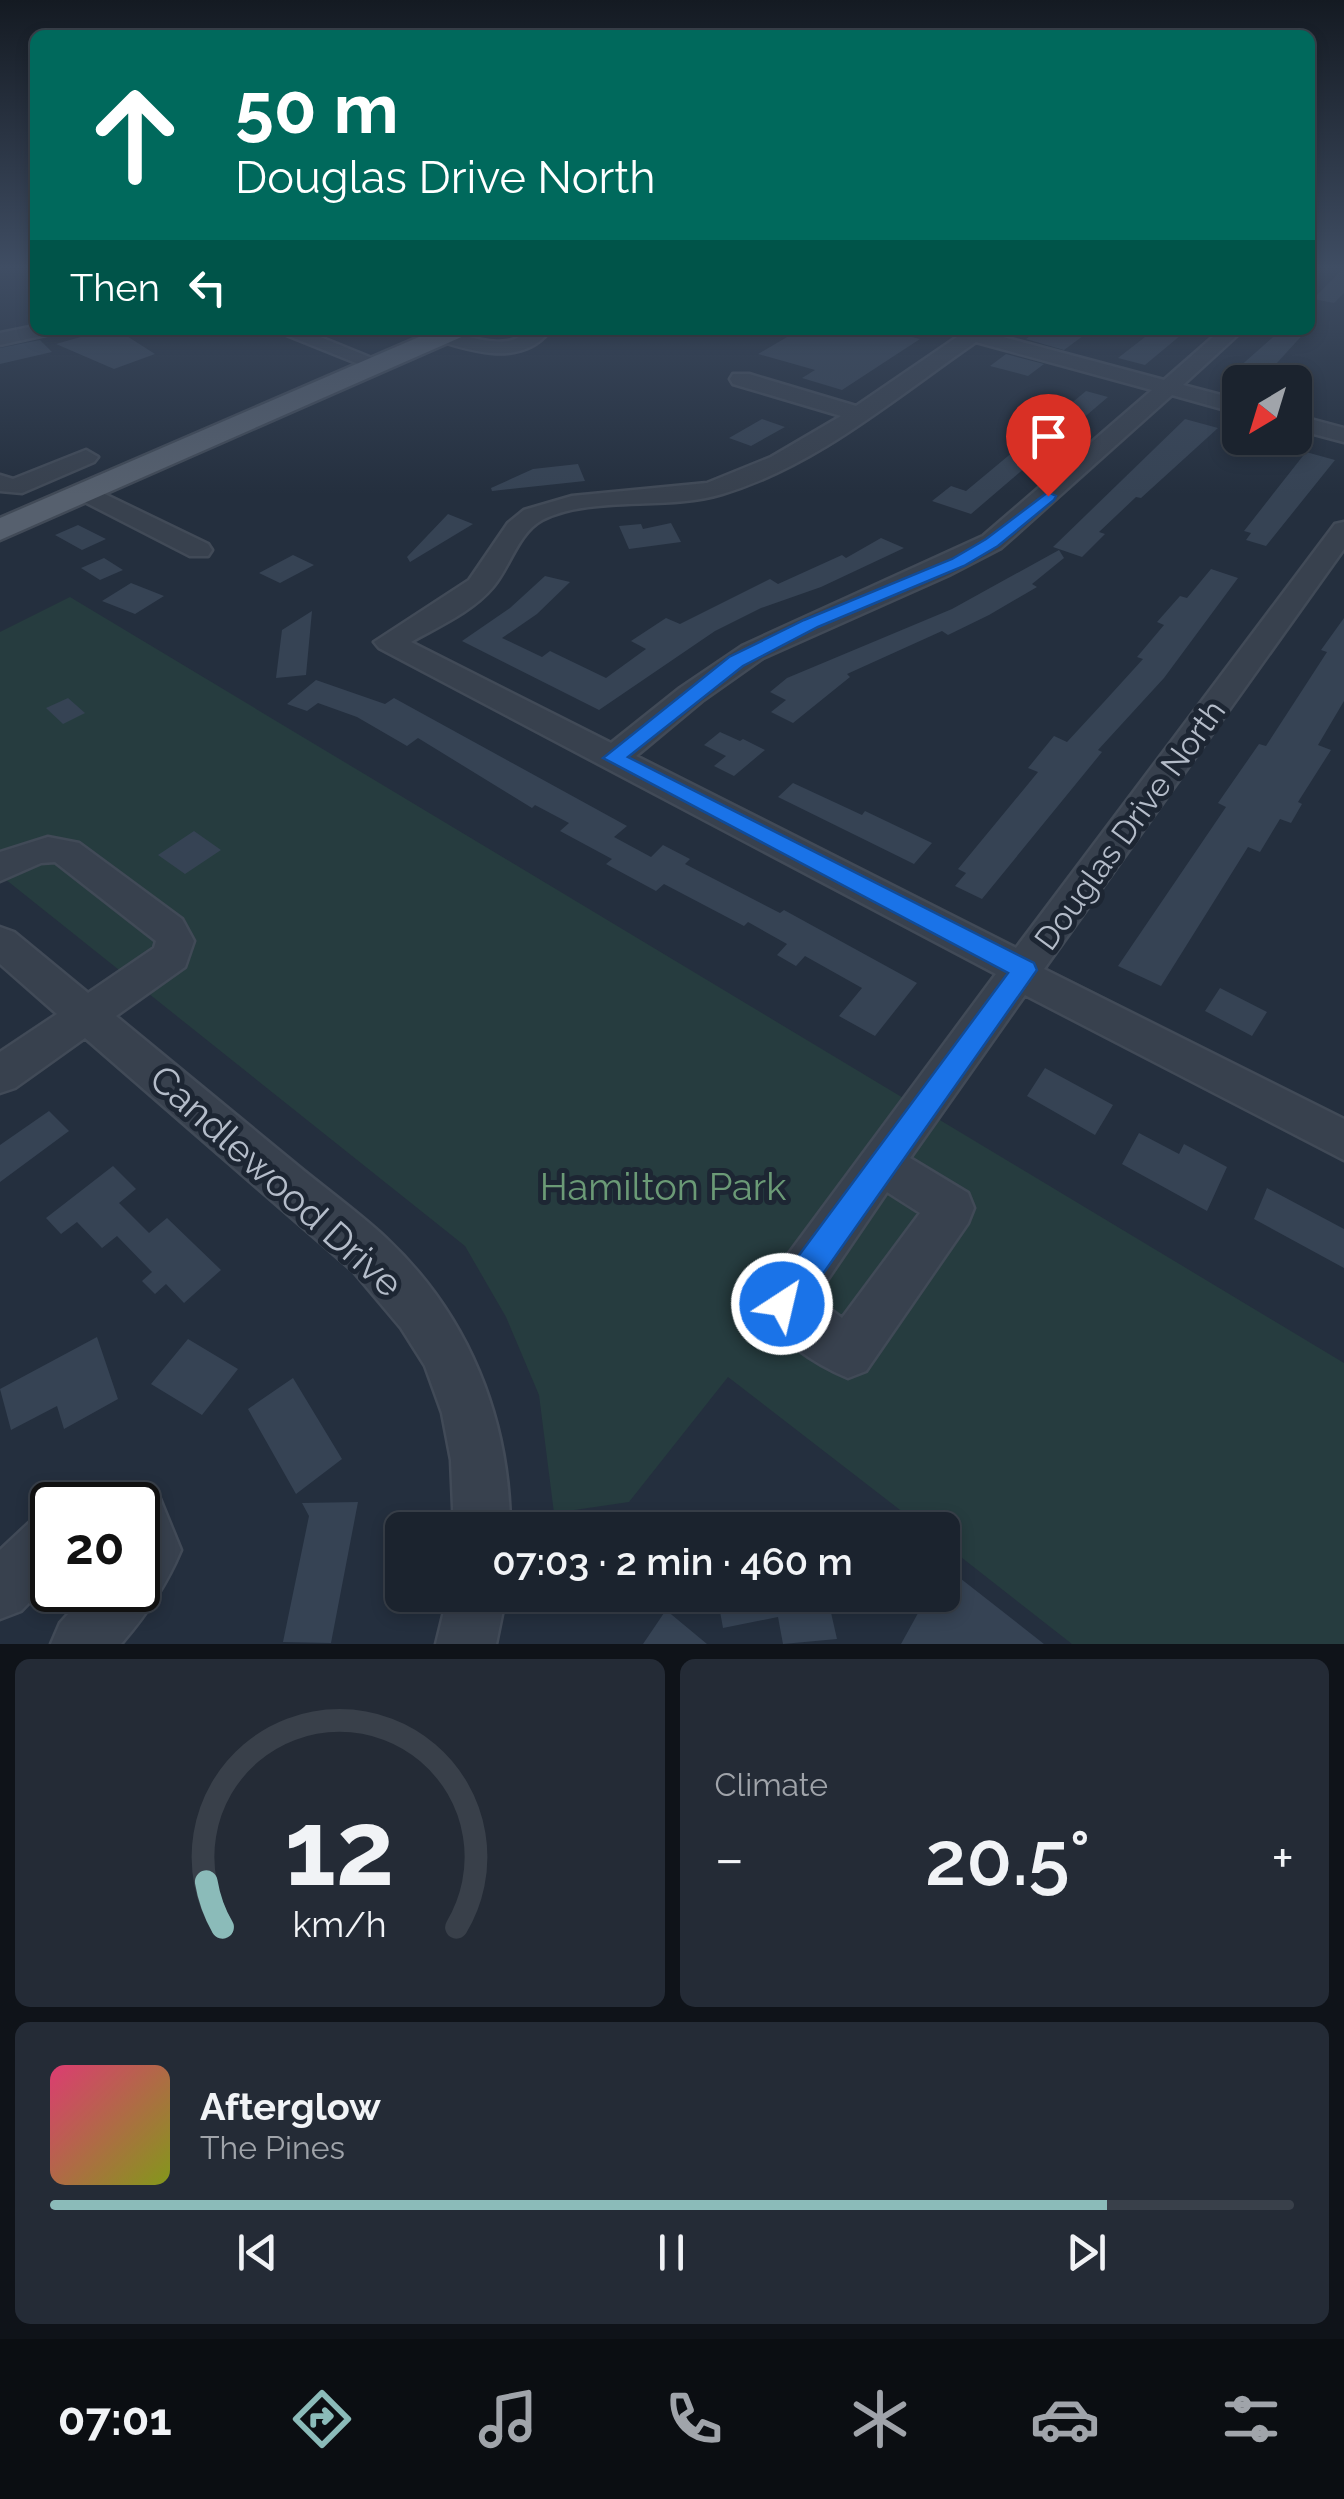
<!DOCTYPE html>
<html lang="en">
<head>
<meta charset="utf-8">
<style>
	body { margin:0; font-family:Raleway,sans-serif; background:#242b36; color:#f1f3f6; height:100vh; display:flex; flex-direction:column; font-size:38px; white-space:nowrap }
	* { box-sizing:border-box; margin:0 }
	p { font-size:32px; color:#a0a4aa }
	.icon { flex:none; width:55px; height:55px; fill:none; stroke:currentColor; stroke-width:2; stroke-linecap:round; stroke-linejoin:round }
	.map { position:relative; height:1644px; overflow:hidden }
	.drawer { display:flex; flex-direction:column; gap:15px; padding:15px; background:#0f1319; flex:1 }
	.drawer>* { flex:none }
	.top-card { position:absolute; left:30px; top:30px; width:1285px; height:305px; border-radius:15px; box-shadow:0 5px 15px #0003,0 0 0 2px #39404a; background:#00695c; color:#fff; overflow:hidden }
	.needle { width:65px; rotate:218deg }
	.buttons { position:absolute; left:1222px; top:365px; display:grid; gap:20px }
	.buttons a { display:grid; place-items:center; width:90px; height:90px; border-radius:15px; background:#1b232e; box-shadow:0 5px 15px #0003,0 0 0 2px #39404a; font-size:50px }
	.speed { position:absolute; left:30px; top:1482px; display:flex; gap:20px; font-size:50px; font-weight:700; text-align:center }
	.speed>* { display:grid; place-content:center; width:130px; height:130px; border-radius:50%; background:#1b232e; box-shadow:0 5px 15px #0003,0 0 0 2px #39404a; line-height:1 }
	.speed .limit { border:5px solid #111; border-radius:15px; background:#fff; color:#111 }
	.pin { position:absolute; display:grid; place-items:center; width:85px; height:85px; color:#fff; margin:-102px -42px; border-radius:50% 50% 50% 0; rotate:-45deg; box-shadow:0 0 10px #0007 }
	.pin .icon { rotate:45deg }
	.me { position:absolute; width:110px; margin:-55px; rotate:35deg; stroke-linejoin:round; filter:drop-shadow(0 0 8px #0008) }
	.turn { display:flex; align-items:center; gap:35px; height:210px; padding:0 40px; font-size:45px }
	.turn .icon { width:130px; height:130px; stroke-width:2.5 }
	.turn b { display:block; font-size:70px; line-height:85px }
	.then { display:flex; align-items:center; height:95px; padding:0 40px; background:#0003; gap:20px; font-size:38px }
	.big { font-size:75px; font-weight:600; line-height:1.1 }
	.drawer .tile { flex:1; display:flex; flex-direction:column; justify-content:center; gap:15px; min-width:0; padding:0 35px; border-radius:15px; background:#242b36 }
	.drawer .dial { align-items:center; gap:0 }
	.dial svg { height:260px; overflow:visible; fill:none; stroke:#39404a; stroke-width:7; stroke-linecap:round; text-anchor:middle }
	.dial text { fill:#f1f3f6; stroke:none }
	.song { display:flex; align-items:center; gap:30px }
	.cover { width:120px; height:120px; border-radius:15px; background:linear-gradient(135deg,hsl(340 70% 55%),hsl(70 70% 35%)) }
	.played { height:10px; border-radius:5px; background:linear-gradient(90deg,#8bbbb9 85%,#39404a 85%) }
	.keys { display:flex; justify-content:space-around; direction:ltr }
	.heat { display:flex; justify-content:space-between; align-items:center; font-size:55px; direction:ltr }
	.drawer .tiles { flex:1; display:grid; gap:15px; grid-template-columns:1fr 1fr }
	.tile:last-child { grid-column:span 2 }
	.trip { position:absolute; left:385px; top:1512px; width:575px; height:100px; border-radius:15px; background:#1b232e; box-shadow:0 5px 15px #0003,0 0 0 2px #39404a; font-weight:600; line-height:100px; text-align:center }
	.dock { display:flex; height:160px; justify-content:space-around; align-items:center; background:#0b0e12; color:#a0a4aa }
	.dock .icon { width:70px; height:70px }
	.dock .current { color:#8bbbb9 }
	.dock b { font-size:45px; color:#f1f3f6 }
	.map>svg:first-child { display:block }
	.green { fill:#263c3f }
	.building { fill:#364354 }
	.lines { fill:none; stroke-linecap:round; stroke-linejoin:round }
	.minor-casing { stroke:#414a57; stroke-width:5 }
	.major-casing { stroke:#414a57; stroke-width:5 }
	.minor { fill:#38414e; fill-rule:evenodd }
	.major { fill:#56606e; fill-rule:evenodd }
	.route { fill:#1a73e8; stroke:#114b97; stroke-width:2.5 }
	.labels { text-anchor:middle; stroke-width:10; stroke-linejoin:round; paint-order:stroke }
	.street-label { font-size:32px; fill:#b4bcc9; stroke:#1d2633 }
	.near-street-label { font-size:38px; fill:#b4bcc9; stroke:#1d2633 }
	.near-park-label { font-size:38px; fill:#6b9a76; stroke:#1d2633 }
</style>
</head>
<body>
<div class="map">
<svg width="1344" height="1644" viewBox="0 0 1344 1644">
	<rect width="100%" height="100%" fill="#242f3e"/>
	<path class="green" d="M70,597l1274,766v281h-272l-129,-101 -1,-13h-16l-198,-153 -99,125 -75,11 -15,-118 -33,-78 -41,-71 -465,-371v-243z"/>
	<path class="building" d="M1344,268v25l-10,10 -21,-4z
		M799,330h86l35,9 -78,51 -40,-12 13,-8 -57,-16z
		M1039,330h52l-27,20 -38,-11z
		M1154,330h33l-42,35 -27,-7z
		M1281,330h26l-31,34 -5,-1 -21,19h-10v6l-19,-5z
		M119,331l36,23 -41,15 -58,-25 42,-12 5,4z
		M40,340l12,12 -52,12v-16z
		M1006,354l38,10 -16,12 -38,-10z
		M1086,391l22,6 -137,117 -39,-13 19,-15 15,5z
		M762,419l23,8 -34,19 -22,-8z
		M1185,419l33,9 -77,70 -5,-1 -37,35 6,2 -23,23 -29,-10z
		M1306,452l29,8 -69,86 -20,-6 5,-7 -7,-2z
		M578,464l7,17 -93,10 -1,-3 42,-19z
		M448,514l25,10 -63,38 -3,-5z
		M671,523l10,19 -52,7 -10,-23 22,-2 2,5z
		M78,525l28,14 -24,11 -27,-15z
		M881,538l23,10 -83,39 -60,21 -46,23 -116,79 -137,-69 48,-33 35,-32 25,6 -33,32 -35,24 40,19 8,-6 56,27 40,-29 -15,-8 35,-23 14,6 90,-45 8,5 64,-29 4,3z
		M1059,550l5,8 -32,26 5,3 -48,28 -41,20 -6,-4 -95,43 3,3 -57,46 -22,-11 15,-12 -16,-8 17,-14 165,-69z
		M293,555l21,10 -34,18 -21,-10z
		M104,558l19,12 -23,10 -19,-12z
		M1211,569l27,9 -74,100 -66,72 4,2 -120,147 -27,-13 11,-13 -8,-4 80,-97 -10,-4 26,-32 13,6 36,-39 40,-44 -6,-2 27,-32 -7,-3 23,-26 7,2z
		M131,583l33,13 -29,18 -33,-13z
		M312,611l-6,64 -30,3 6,-48z
		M1344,618v83l-26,44 13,5 -33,52 4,2 -11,19 -11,-4 -20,33 -12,-5 -87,139 -43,-20 108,-159 -8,-4 41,-59 7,2 37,-57 24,-37 -6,-2z
		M316,680l69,24 9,-6 233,128 -13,11 37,20 12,-12 27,14 -5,5 95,49 4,-3 133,73 -42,53 -36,-20 23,-28 -57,-32 -9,10 -19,-11 10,-11 -39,-22 -4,4 -80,-42 -8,7 -50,-27 6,-5 -52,-28 9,-8 -34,-18 -3,3 -114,-70 -11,8 -50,-29 -39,-14 -11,8 -20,-7z
		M68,698l17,15 -22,11 -17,-16z
		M720,732l20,9 3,-2 22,11 -31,26 -20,-10 12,-10 -22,-11z
		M793,783l69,32 3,-4 67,32 -18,21 -136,-67z
		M194,831l27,19 -36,24 -27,-19z
		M1220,988l47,24 -15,24 -47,-25z
		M1045,1068l68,37 -18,30 -68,-39z
		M49,1111l20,20 -69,51v-37z
		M1139,1133l40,21 5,-10 43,23 -20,44 -85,-47z
		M113,1166l23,23 -17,14 30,30 18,-15 54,52 -37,33 -18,-19 -11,10 -13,-13 10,-9 -35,-36 -15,12 -25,-26 -16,12 -15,-16z
		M1267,1188l77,41v39l-90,-49z
		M97,1337l21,62 -54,30 -7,-23 -46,24 -11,-41z
		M188,1339l50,30 -36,46 -51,-31z
		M293,1378l49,81 -46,35 -48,-85z
		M358,1502l-27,141 -48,-1 26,-126 -7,-13z
		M942,1564l102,80h-143l27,-49h14z
		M717,1595h110l10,44 -54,5 -5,-27 -55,11z
		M666,1610l41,34h-64z"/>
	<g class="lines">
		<defs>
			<path id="minor" d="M35,326v4h18l-3,4 -50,11v-12z
				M274,330h29l86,35 -4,4h-14z
				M444,330c22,6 69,23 81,0l24,2c-28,34 -76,20 -112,8v-8z
				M944,330h33l187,50 57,-50h22l-60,55 57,15v14l-68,-19 -171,153 -52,27 -186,83 -61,43 -66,55 380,192 319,-424 9,-2v27l-300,420 300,150v41l-319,-165 -115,163 58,35 6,15 -6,15 -102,148 -18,7c-32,-13 -77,-42 -91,-74l7,-17 232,-313 -617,-326 -5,-6 95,-62 39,-57 16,-13 48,-14 135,-13 64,-26 70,-41 -108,-32 -3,-5 3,-5h16l107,32 101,-69zM976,342l176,48 -169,146 -241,110 -62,42 -69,55 -200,-101c28,-16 61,-30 82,-55 17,-20 25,-54 49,-67 49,-25 125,-9 180,-26 95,-28 174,-97 254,-152zM887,1192l33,21 -78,105 -27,-20z
				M1295,415l49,13v14l-49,-13z
				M86,450l12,7 -4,5 -72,31 -22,-2v-16l13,4z
				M86,485l122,59 4,6 -4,6h-18l-113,-58 -4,-5z
				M48,837l31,6 103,76 12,22 -9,26 -69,49c59,49 118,97 176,145 31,26 65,50 94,77 82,77 124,180 124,292h-56l-3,-70 -9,-47 -17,-47 -24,-38 -48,-57 -268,-233 -70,50 -15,5v-41l57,-38 -57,-50v-37l14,5 74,61 66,-45 2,-7 -101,-79 -14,1 -41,18v-29z
				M138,1486l20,8 23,56c-15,36 -35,65 -60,94h-70l9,-21 30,-33h48v-85h-24l4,-11z
				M52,1512v67l-31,32 -21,8v-69l32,-30z
				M448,1595h58l-10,49h-60z"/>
			<path id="major" d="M435,330h35l-4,5 -466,205v-22z"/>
		</defs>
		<use href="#minor" class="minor-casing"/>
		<use href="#major" class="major-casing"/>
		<use href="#minor" class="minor"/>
		<use href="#major" class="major"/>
	</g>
	<linearGradient id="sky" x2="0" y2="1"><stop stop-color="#141a22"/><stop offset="0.54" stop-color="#3f4d63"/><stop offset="1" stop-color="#3f4d63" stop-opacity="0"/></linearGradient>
	<rect width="1344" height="495" fill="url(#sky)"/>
	<path class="route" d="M1048,492l8,4 -2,4 -56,46 -34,20 -146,61 -75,39 -115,91 406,206 3,7 -243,345 -12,5 -11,-5 -5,-11 5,-11 237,-320 -405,-215 126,-101 75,-37 148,-61 34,-20z"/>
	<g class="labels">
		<g class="street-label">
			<text transform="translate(1130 825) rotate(-54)" y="11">Douglas Drive North</text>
		</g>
		<g class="near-street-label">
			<text transform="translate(276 1181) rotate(42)" y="13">Candlewood Drive</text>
		</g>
		<g class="near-park-label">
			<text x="663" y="1200">Hamilton Park</text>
		</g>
	</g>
</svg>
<div class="buttons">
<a><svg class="needle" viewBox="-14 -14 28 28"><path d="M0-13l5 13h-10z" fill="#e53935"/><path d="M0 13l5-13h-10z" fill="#a0a4aa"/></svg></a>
</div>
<div class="speed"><div class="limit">20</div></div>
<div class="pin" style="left:1048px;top:496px;background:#d93025"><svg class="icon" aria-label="arrive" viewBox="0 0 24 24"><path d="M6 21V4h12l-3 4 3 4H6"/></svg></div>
<svg class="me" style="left:782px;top:1304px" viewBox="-20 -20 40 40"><circle r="17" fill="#1a73e8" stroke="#fff" stroke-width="3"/><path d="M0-11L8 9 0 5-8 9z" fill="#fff"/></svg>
<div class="trip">07:03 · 2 min · 460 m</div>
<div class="top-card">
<div class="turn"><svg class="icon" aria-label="ahead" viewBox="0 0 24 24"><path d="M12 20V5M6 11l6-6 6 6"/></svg><div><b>50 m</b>Douglas Drive North</div></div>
<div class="then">Then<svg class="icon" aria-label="left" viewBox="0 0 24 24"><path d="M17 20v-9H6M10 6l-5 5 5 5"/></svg></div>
</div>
</div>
<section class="drawer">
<div class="tiles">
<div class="tile dial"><svg viewBox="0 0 100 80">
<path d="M14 69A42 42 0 1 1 86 69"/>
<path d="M14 69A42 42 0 0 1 9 55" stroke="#8bbbb9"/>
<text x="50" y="56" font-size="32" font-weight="700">12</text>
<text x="50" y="72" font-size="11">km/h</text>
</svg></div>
<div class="tile"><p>Climate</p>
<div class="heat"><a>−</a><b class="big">20.5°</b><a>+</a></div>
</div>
<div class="tile">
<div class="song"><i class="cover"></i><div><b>Afterglow</b><p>The Pines</p></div></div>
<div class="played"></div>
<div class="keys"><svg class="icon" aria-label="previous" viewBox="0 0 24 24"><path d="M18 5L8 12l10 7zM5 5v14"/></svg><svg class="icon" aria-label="pause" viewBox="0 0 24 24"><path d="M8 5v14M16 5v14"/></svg><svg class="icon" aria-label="next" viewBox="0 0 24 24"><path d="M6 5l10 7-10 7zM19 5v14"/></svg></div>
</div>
</div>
</section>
<nav class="dock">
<b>07:01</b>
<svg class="icon current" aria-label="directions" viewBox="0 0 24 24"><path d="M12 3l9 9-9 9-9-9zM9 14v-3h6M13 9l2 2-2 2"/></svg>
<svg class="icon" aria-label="music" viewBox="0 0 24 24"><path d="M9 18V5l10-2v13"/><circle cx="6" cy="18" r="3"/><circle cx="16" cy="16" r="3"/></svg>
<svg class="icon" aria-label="phone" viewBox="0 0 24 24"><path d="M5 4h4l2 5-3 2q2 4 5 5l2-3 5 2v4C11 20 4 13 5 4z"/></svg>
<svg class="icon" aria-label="climate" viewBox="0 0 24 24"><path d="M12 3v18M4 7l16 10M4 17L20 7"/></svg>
<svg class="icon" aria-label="car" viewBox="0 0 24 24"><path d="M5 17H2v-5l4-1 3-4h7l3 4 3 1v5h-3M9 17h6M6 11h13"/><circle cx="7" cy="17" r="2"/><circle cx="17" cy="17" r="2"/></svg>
<svg class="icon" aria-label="filters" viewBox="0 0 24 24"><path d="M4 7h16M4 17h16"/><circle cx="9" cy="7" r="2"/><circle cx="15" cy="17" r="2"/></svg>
</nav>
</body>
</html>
